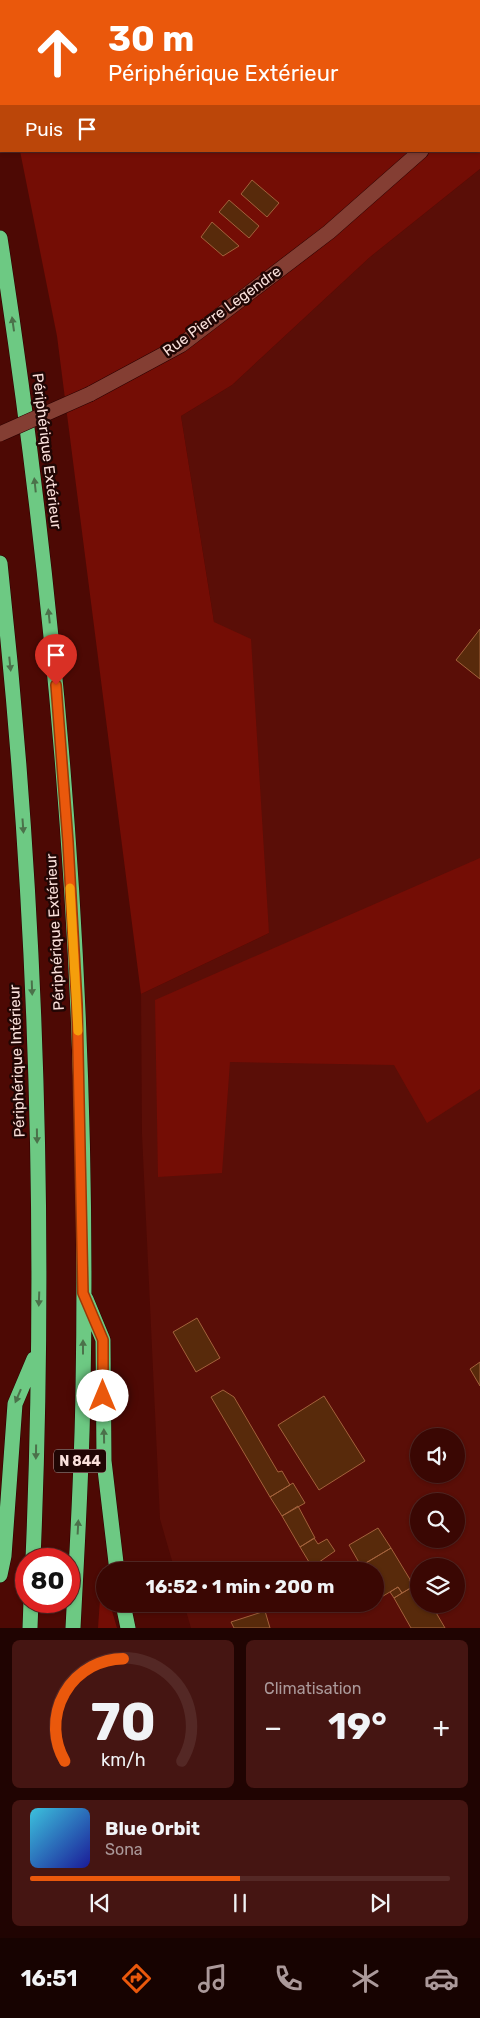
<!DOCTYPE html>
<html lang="fr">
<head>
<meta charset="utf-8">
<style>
	body { margin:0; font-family:Rubik,sans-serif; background:#451512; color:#f1f3f6; height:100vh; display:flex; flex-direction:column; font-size:19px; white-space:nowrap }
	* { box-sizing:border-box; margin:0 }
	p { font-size:16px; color:#ab999a }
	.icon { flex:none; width:28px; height:28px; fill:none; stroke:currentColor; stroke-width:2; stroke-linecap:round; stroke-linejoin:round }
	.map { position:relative; height:1628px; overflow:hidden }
	.drawer { display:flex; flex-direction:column; gap:12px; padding:12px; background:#200402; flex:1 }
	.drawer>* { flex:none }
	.hud { position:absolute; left:0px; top:0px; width:480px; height:152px; box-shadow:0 1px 4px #0004,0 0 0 1px #542825; background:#ea580c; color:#fff; overflow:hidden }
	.fabs { position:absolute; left:410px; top:1428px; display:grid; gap:10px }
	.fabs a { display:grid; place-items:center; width:55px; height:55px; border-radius:50%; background:#3a0703; box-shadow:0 1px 4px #0004,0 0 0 1px #542825; font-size:25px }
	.speed { position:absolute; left:15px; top:1548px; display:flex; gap:10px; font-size:25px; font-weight:700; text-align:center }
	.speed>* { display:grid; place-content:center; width:65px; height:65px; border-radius:50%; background:#3a0703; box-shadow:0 1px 4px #0004,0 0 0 1px #542825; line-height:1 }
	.speed .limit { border:8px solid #d22; background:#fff; color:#111 }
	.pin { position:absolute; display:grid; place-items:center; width:42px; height:42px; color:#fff; margin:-51px -21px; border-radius:50% 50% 50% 0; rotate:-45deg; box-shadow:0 0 5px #0007 }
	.pin .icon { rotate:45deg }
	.me { position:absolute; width:55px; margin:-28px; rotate:0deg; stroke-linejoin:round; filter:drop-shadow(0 0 4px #0008) }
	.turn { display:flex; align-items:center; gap:18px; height:105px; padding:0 25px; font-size:22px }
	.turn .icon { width:65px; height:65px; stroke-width:2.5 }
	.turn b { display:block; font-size:35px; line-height:42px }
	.then { display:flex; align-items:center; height:48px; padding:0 25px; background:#0003; gap:10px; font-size:19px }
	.big { font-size:38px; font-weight:700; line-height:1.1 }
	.drawer .widget { flex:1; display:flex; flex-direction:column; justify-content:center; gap:8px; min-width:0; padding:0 18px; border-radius:8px; background:#451512 }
	.drawer .dial { align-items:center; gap:0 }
	.dial svg { height:130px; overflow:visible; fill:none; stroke:#542825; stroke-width:7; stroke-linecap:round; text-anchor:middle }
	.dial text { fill:#f1f3f6; stroke:none }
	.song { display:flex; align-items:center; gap:15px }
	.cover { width:60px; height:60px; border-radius:8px; background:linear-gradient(135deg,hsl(190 70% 55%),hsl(240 70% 35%)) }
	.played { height:5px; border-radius:2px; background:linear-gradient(90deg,#ea580c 50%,#542825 50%) }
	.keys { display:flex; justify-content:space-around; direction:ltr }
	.heat { display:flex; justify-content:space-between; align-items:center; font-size:28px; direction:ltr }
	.drawer .tiles { flex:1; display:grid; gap:12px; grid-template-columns:1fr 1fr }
	.widget:last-child { grid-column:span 2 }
	.trip { position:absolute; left:96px; top:1562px; width:288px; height:50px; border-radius:25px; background:#3a0703; box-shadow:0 1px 4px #0004,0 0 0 1px #542825; font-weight:700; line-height:50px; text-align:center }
	.tabs { display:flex; height:80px; justify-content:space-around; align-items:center; background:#170301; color:#ab999a }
	.tabs .icon { width:35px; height:35px }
	.tabs .current { color:#ea580c }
	.tabs b { font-size:22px; color:#f1f3f6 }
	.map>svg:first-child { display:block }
	.built { fill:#5a0e07; fill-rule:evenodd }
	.green { fill:#740d05 }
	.building { fill:#582a0b; stroke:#a3623c }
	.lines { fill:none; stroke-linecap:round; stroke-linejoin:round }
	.street-casing { stroke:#2a0000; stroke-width:16 }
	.highway-casing { stroke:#2a0000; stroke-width:16 }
	.street { stroke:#843e33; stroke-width:15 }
	.highway { stroke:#6dc983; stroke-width:15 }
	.street-bridge-casing { stroke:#2a0000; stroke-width:16; stroke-linecap:butt }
	.street-bridge { stroke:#843e33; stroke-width:15 }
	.oneway { fill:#4b714a }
	.route-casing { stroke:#983908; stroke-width:12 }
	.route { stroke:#ea580c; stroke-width:9 }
	.slow { stroke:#f59e0b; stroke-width:9 }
	.labels { text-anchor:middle; stroke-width:5; stroke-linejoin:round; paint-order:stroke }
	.shield { fill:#210604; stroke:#b99f9a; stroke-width:1 }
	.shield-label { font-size:14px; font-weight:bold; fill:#fae0db }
	.street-label { font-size:15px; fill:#fae0db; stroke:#210604 }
</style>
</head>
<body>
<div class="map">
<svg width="480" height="1628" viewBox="0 0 480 1628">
	<rect width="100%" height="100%" fill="#4d0904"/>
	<path class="built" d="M480,169v1459h-289l-7,-24h191v-33h-200l-15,-52 -18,-385 -1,-140 128,-61 -55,-311 -33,-206 51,-31 138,-128zM419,1436h37v38h-37zM419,1501h37v38h-37zM419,1566h37v38h-37z"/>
	<path class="green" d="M0,0h480v169l-110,88 -138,128 -51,31 33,206 37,17 18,294 -128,61 -84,-658 -37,-185h459v-150h-478v58z
		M480,858v231l-53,34 -33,-58 -164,-3 -8,111 -64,4 -3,-177z
		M105,1598v6h5l7,24h-19l2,-29z"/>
	<path class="building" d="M252,180l27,23 -12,14 -26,-23z
		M229,200l30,26 -10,12 -30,-26z
		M212,222l27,24 -16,10 -22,-19z
		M480,629v50l-24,-19z
		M197,1318l23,40 -24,14 -23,-40z
		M480,1362v24l-10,-17z
		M223,1390l11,7 44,75 4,-1 8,14 -20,12 -59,-100z
		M324,1396l41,65 -46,29 -41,-65z
		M293,1483l12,20 -23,13 -12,-19z
		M298,1506l17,32 -15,9 -18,-31z
		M378,1528l13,20 -30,18 -12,-21z
		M314,1538l4,6 9,-5 8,12 -23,16 -12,-20z
		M391,1548l23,38 -12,7 -4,-6 -23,14v-30h-23z
		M419,1574v30h12l14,24h-34l-17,-30 20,-12 -5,-6z
		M398,1587l4,6 -8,5 -4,-6z
		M265,1611l5,17h-36l-3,-6z"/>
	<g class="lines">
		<defs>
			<path id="street" d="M479,102l1,-2
				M90,394l91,-49 148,-113 92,-81"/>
			<path id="highway" d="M0,238c59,380 90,767 83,1152 -1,79 -6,159 -10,238
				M0,563c36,330 47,664 33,996
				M86,1299l17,41 1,121 13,110
				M0,1575l4,-19 11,-152 19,-45
				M123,1604l5,24
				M30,1628l1,-27"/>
		</defs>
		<use href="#street" class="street-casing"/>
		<use href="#highway" class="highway-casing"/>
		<use href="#street" class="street"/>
		<use href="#highway" class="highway"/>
		<defs>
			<path id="street-bridge" d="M0,434l90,-40"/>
		</defs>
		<use href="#street-bridge" class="street-bridge-casing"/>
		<use href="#street-bridge" class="street-bridge"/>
	</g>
	<defs><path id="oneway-solid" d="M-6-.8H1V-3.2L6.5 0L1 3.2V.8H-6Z" transform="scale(1.25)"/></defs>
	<g class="oneway">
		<use href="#oneway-solid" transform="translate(13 324) rotate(-98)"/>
		<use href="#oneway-solid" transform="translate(35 485) rotate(-96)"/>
		<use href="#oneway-solid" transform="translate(49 616) rotate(-96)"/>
		<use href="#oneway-solid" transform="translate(10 664) rotate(84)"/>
		<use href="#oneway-solid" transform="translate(23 826) rotate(86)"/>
		<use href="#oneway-solid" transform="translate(32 988) rotate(88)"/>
		<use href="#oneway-solid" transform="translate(37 1136) rotate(89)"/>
		<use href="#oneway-solid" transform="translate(39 1299) rotate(92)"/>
		<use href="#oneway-solid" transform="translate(83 1347) rotate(-90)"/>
		<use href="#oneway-solid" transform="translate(18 1396) rotate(113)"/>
		<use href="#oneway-solid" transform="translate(104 1436) rotate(-91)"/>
		<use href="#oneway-solid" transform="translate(36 1452) rotate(91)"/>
		<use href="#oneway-solid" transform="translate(78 1527) rotate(-87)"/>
	</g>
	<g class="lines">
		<defs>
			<path id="route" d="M56,685l12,157 9,162 6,289 20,47v56"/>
		</defs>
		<use href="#route" class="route-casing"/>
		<use href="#route" class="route"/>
		<path class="slow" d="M70,888l8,143"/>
	</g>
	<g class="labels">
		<rect class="shield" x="54" y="1449.5" width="52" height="23" rx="4"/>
		<g class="shield-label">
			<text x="80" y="1466">N 844</text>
		</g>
		<g class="street-label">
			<text transform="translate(222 311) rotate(-36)" y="5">Rue Pierre Legendre</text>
			<text transform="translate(47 451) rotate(83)" y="5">Périphérique Extérieur</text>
			<text transform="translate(55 932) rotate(-93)" y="5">Périphérique Extérieur</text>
			<text transform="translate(17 1061) rotate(-92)" y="5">Périphérique Intérieur</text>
		</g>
	</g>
</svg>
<div class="fabs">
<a><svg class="icon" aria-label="sound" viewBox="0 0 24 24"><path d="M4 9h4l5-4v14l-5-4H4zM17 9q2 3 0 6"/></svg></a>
<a><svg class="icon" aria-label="search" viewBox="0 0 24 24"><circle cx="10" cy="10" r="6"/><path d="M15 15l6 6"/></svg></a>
<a><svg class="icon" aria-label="layers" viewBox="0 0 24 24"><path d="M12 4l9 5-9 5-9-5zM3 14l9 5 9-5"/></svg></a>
</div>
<div class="speed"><div class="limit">80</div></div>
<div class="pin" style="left:56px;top:685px;background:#d93025"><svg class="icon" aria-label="arrive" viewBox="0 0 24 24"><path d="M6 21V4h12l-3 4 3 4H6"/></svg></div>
<svg class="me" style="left:103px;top:1396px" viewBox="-20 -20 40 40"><circle r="19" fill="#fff"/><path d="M0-13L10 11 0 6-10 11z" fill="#ea580c"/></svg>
<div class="trip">16:52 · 1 min · 200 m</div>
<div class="hud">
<div class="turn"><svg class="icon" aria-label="ahead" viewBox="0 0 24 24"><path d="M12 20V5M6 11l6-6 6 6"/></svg><div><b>30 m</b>Périphérique Extérieur</div></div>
<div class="then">Puis<svg class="icon" aria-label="arrive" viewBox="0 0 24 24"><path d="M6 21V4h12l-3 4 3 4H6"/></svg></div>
</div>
</div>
<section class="drawer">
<div class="tiles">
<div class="widget dial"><svg viewBox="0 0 100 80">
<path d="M14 69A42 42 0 1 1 86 69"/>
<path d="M14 69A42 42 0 0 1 50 6" stroke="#ea580c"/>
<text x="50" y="56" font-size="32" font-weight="700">70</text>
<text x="50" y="72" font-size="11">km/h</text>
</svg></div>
<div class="widget"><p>Climatisation</p>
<div class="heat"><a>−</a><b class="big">19°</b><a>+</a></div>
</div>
<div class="widget">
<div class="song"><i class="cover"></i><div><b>Blue Orbit</b><p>Sona</p></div></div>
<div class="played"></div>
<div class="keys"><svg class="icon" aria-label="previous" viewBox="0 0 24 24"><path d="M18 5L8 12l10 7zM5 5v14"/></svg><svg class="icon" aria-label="pause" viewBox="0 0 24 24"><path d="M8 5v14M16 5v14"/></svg><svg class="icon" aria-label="next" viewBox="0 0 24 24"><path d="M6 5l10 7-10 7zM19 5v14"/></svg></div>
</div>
</div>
</section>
<nav class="tabs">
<b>16:51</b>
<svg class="icon current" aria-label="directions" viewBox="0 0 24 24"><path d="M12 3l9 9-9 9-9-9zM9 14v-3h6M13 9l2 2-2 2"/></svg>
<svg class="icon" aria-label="music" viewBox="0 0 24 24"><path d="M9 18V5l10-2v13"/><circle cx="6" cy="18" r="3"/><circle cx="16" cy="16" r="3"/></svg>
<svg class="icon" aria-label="phone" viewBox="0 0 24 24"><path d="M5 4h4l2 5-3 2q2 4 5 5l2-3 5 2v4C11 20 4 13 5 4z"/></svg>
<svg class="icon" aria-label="climate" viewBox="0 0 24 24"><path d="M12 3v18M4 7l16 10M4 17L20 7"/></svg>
<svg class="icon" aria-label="car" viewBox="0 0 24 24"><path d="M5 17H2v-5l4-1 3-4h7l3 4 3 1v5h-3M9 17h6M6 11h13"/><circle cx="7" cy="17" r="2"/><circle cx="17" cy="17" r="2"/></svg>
</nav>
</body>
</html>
